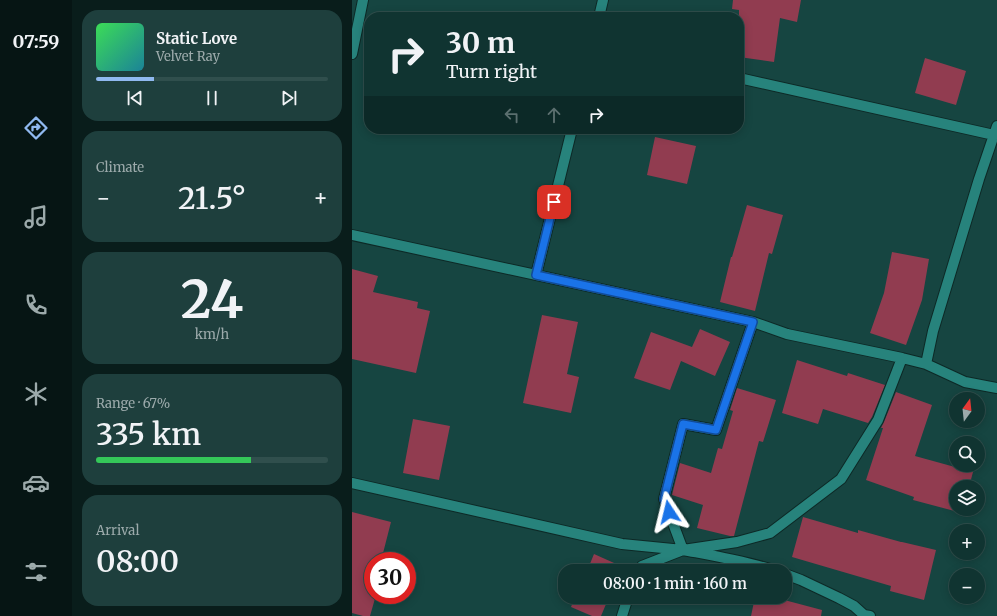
<!DOCTYPE html>
<html lang="en">
<head>
<meta charset="utf-8">
<style>
	body { margin:0; font-family:Merriweather,serif; background:#1e3f3d; color:#f1f3f6; height:100vh; display:flex; flex-direction:column; font-size:15px; white-space:nowrap }
	* { box-sizing:border-box; margin:0 }
	p { font-size:13px; color:#9caaab }
	.icon { flex:none; width:22px; height:22px; fill:none; stroke:currentColor; stroke-width:2; stroke-linecap:round; stroke-linejoin:round }
	.map { position:relative; flex:1; overflow:hidden }
	.sheet { display:flex; flex-direction:column; gap:10px; padding:10px; background:#091d1b; width:280px }
	.sheet>* { flex:none }
	.top-card { position:absolute; left:12px; top:12px; width:380px; height:122px; border-radius:16px; box-shadow:0 2px 10px #0003,0 0 0 1px #304f4d; background:#103431; color:#f1f3f6; overflow:hidden }
	.needle { width:26px; rotate:15deg }
	.controls { position:absolute; left:597px; top:392px; display:grid; gap:8px }
	.controls a { display:grid; place-items:center; width:36px; height:36px; border-radius:50%; background:#103431; box-shadow:0 2px 10px #0003,0 0 0 1px #304f4d; font-size:20px }
	.speed { position:absolute; left:12px; top:552px; display:flex; gap:8px; font-size:20px; font-weight:700; text-align:center }
	.speed>* { display:grid; place-content:center; width:52px; height:52px; border-radius:50%; background:#103431; box-shadow:0 2px 10px #0003,0 0 0 1px #304f4d; line-height:1 }
	.speed .limit { border:6px solid #d22; background:#fff; color:#111 }
	.pin { position:absolute; display:grid; place-items:center; width:34px; height:34px; color:#fff; margin:-17px; border-radius:8px; box-shadow:0 2px 6px #0006 }
	.me { position:absolute; width:44px; margin:-22px; rotate:350deg; stroke-linejoin:round; filter:drop-shadow(0 0 3px #0008) }
	.turn { display:flex; align-items:center; gap:14px; height:84px; padding:0 16px; font-size:18px }
	.turn .icon { width:52px; height:52px; stroke-width:2.5 }
	.turn b { display:block; font-size:28px; line-height:34px }
	.lanes { display:flex; align-items:center; height:38px; padding:0 16px; background:#0003; justify-content:center; gap:20px; direction:ltr }
	.lanes .off { opacity:.35 }
	.big { font-size:30px; font-weight:600; line-height:1.1 }
	.sheet .widget { flex:1; display:flex; flex-direction:column; justify-content:center; gap:6px; min-width:0; padding:0 14px; border-radius:16px; background:#1e3f3d }
	.sheet .dial { align-items:center; gap:0 }
	.dial b { font-size:52px; line-height:1 }
	.song { display:flex; align-items:center; gap:12px }
	.cover { width:48px; height:48px; border-radius:6px; background:linear-gradient(135deg,hsl(130 70% 55%),hsl(190 70% 35%)) }
	.played { height:4px; border-radius:2px; background:linear-gradient(90deg,#90b9f0 25%,#304f4d 25%) }
	.keys { display:flex; justify-content:space-around; direction:ltr }
	.heat { display:flex; justify-content:space-between; align-items:center; font-size:22px; direction:ltr }
	.charge { height:6px; border-radius:3px; background:linear-gradient(90deg,#34c759 67%,#304f4d 0) }
	.trip { position:absolute; left:206px; top:564px; width:234px; height:40px; border-radius:16px; background:#103431; box-shadow:0 2px 10px #0003,0 0 0 1px #304f4d; font-weight:600; line-height:40px; text-align:center }
	main { display:flex; flex:1; min-height:0 }
	.dock { display:flex; flex-direction:column; width:72px; justify-content:space-around; align-items:center; background:#061514; color:#9caaab }
	.dock .icon { width:28px; height:28px }
	.dock .on { color:#90b9f0 }
	.dock b { font-size:18px; color:#f1f3f6 }
	.map>svg:first-child { display:block }
	.building { fill:#913c50 }
	.lines { fill:none; stroke-linecap:round; stroke-linejoin:round }
	.minor-casing { stroke:#0d2926; stroke-width:12 }
	.minor { stroke:#27837c; stroke-width:10 }
	.route-casing { stroke:#114b97; stroke-width:10 }
	.route { stroke:#1a73e8; stroke-width:7 }
</style>
</head>
<body>
<main>
<nav class="dock">
<b>07:59</b>
<svg class="icon on" aria-label="directions" viewBox="0 0 24 24"><path d="M12 3l9 9-9 9-9-9zM9 14v-3h6M13 9l2 2-2 2"/></svg>
<svg class="icon" aria-label="music" viewBox="0 0 24 24"><path d="M9 18V5l10-2v13"/><circle cx="6" cy="18" r="3"/><circle cx="16" cy="16" r="3"/></svg>
<svg class="icon" aria-label="phone" viewBox="0 0 24 24"><path d="M5 4h4l2 5-3 2q2 4 5 5l2-3 5 2v4C11 20 4 13 5 4z"/></svg>
<svg class="icon" aria-label="climate" viewBox="0 0 24 24"><path d="M12 3v18M4 7l16 10M4 17L20 7"/></svg>
<svg class="icon" aria-label="car" viewBox="0 0 24 24"><path d="M5 17H2v-5l4-1 3-4h7l3 4 3 1v5h-3M9 17h6M6 11h13"/><circle cx="7" cy="17" r="2"/><circle cx="17" cy="17" r="2"/></svg>
<svg class="icon" aria-label="filters" viewBox="0 0 24 24"><path d="M4 7h16M4 17h16"/><circle cx="9" cy="7" r="2"/><circle cx="15" cy="17" r="2"/></svg>
</nav>
<section class="sheet">
<div class="widget">
<div class="song"><i class="cover"></i><div><b>Static Love</b><p>Velvet Ray</p></div></div>
<div class="played"></div>
<div class="keys"><svg class="icon" aria-label="previous" viewBox="0 0 24 24"><path d="M18 5L8 12l10 7zM5 5v14"/></svg><svg class="icon" aria-label="pause" viewBox="0 0 24 24"><path d="M8 5v14M16 5v14"/></svg><svg class="icon" aria-label="next" viewBox="0 0 24 24"><path d="M6 5l10 7-10 7zM19 5v14"/></svg></div>
</div>
<div class="widget"><p>Climate</p>
<div class="heat"><a>−</a><b class="big">21.5°</b><a>+</a></div>
</div>
<div class="widget dial"><b>24</b><p>km/h</p></div>
<div class="widget"><p>Range · 67%</p><b class="big">335 km</b><div class="charge"></div></div>
<div class="widget"><p>Arrival</p><b class="big">08:00</b></div>
</section>
<div class="map">
<svg width="645" height="616" viewBox="0 0 645 616">
	<rect width="100%" height="100%" fill="#164541"/>
	<path class="building" d="M381,0h68l-4,22 -17,-4 -6,44 -35,-5v-47l-7,-1z
		M573,58l41,13 -10,34 -41,-12z
		M303,137l41,9 -9,38 -40,-9z
		M395,205l36,10 -11,39 -3,-1 -14,58 -35,-9 11,-45h1z
		M540,252l37,7 -7,41 -16,45 -36,-12 14,-40z
		M0,269l26,7 -5,16 45,10 -1,6 13,3 -14,62 -64,-14z
		M190,315l36,7 -11,52 12,3 -8,36 -48,-10z
		M348,329l30,13 -15,34 -34,-15 -11,29 -36,-12 17,-46 41,15z
		M445,360l50,16 1,-3 37,12 -13,32 -4,6 -45,-14 -5,15 -36,-11z
		M385,388l39,12 -13,42 -4,-1 -25,95h-4l-33,-8 6,-23 -31,-10 8,-32 31,10 7,-25 4,1 11,-38 -3,-1z
		M544,392l36,13 -17,51 58,16 -4,15h-13v22h7l-1,4 -49,-13 1,-3 -48,-17 17,-52h-2l3,-6z
		M61,419l37,7 -11,54 -36,-7z
		M0,512l39,10 -10,39h-8v34h3l-6,21h-7l-11,-3z
		M451,517l55,16v-3l43,12h1l34,8 -12,50 -34,-9 1,-5 -99,-29z
		M242,554l29,13 -2,4h-34z
		M223,597h34l-8,19h-9l-21,-9z
		M403,597h18l49,13 -1,6h-70z"/>
	<g class="lines">
		<defs>
			<path id="minor" d="M247,17l4,-17
				M0,54l11,-54
				M387,78l255,57
				M0,235l401,87 34,12 115,24 24,6 7,-33 46,-152 18,-53
				M184,275l36,-146
				M574,364l39,18 32,6
				M0,483l270,61 61,6 -41,16 -2,5
				M331,550l-19,-51 19,-75 33,6 37,-108
				M424,571c-30,-10 -61,-15 -93,-21l54,-8 33,-9 71,-54 37,-59 24,-62
				M433,574l16,6 38,18 15,8 10,9 6,1
				M270,616l6,-19"/>
		</defs>
		<use href="#minor" class="minor-casing"/>
		<use href="#minor" class="minor"/>
	</g>
	<g class="lines">
		<defs>
			<path id="route" d="M202,202l-18,73 217,47 -37,108 -33,-6 -19,75 5,13"/>
		</defs>
		<use href="#route" class="route-casing"/>
		<use href="#route" class="route"/>
	</g>
</svg>
<div class="controls">
<a><svg class="needle" viewBox="-14 -14 28 28"><path d="M0-13l5 13h-10z" fill="#e53935"/><path d="M0 13l5-13h-10z" fill="#9caaab"/></svg></a>
<a><svg class="icon" aria-label="search" viewBox="0 0 24 24"><circle cx="10" cy="10" r="6"/><path d="M15 15l6 6"/></svg></a>
<a><svg class="icon" aria-label="layers" viewBox="0 0 24 24"><path d="M12 4l9 5-9 5-9-5zM3 14l9 5 9-5"/></svg></a>
<a>+</a>
<a>−</a>
</div>
<div class="speed"><div class="limit">30</div></div>
<div class="pin" style="left:202px;top:202px;background:#d93025"><svg class="icon" aria-label="arrive" viewBox="0 0 24 24"><path d="M6 21V4h12l-3 4 3 4H6"/></svg></div>
<svg class="me" style="left:317px;top:512px" viewBox="-20 -20 40 40"><path d="M0-17L14 15 0 8-14 15z" fill="#1a73e8" stroke="#fff" stroke-width="4"/></svg>
<div class="trip">08:00 · 1 min · 160 m</div>
<div class="top-card">
<div class="turn"><svg class="icon" aria-label="right" viewBox="0 0 24 24"><path d="M7 20v-9h11M14 6l5 5-5 5"/></svg><div><b>30 m</b>Turn right</div></div>
<div class="lanes"><svg class="icon off" aria-label="left" viewBox="0 0 24 24"><path d="M17 20v-9H6M10 6l-5 5 5 5"/></svg><svg class="icon off" aria-label="ahead" viewBox="0 0 24 24"><path d="M12 20V5M6 11l6-6 6 6"/></svg><svg class="icon" aria-label="right" viewBox="0 0 24 24"><path d="M7 20v-9h11M14 6l5 5-5 5"/></svg></div>
</div>
</div>
</main>
</body>
</html>
